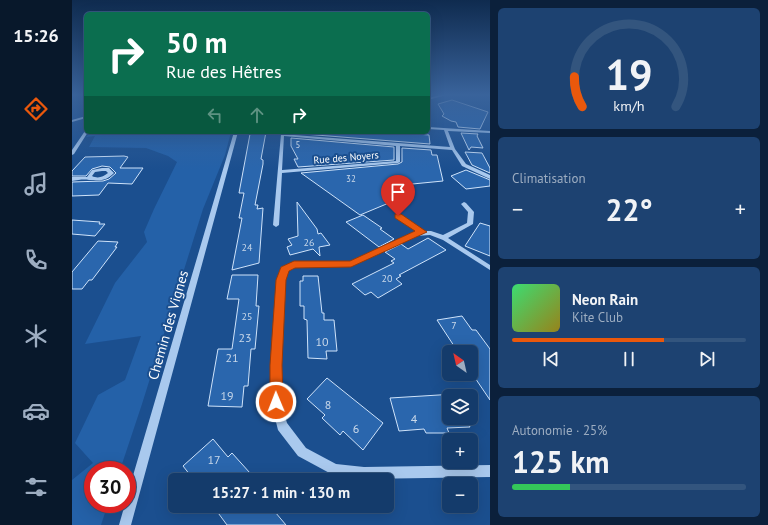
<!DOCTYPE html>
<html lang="fr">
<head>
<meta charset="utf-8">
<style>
	body { margin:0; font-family:"PT Sans",sans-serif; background:#1d4271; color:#f1f3f6; height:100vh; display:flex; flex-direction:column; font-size:15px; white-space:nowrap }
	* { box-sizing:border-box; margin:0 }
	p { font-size:13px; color:#9dadc1 }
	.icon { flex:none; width:22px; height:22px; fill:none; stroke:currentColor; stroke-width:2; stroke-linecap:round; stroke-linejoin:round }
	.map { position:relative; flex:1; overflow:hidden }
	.side { display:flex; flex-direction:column; gap:8px; padding:8px; background:#0b203b; width:278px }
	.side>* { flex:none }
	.banner { position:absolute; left:12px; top:12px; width:346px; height:122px; border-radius:6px; box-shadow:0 4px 16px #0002,0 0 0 1px #33557e; background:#0b6e4f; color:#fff; overflow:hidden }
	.needle { width:26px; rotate:326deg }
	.controls { position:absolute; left:370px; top:345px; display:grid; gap:8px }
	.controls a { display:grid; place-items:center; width:36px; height:36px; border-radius:6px; background:#143b6b; box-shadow:0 4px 16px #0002,0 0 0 1px #33557e; font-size:20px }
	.speed { position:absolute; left:12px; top:461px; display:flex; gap:8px; font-size:20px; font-weight:700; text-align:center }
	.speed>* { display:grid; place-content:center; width:52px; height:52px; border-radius:50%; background:#143b6b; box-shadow:0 4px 16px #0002,0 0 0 1px #33557e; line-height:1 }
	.speed .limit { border:6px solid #d22; background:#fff; color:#111 }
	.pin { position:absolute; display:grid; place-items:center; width:34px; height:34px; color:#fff; margin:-41px -17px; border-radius:50% 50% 50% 0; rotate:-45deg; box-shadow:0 0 4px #0007 }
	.pin .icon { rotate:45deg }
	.me { position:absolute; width:44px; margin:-22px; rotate:359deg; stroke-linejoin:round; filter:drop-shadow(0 0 3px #0008) }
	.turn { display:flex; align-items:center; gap:14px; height:84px; padding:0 16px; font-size:18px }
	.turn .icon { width:52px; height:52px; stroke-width:2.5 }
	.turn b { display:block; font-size:28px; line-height:34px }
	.lanes { display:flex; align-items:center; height:38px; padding:0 16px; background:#0003; justify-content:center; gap:20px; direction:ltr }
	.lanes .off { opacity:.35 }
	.big { font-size:30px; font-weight:700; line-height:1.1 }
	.side .card { flex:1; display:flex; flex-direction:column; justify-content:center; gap:6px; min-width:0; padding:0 14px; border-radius:6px; background:#1d4271 }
	.side .dial { align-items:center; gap:0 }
	.dial svg { height:104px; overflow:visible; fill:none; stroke:#33557e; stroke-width:7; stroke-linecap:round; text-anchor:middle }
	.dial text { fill:#f1f3f6; stroke:none }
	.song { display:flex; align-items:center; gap:12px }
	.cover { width:48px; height:48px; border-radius:6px; background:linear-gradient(135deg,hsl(140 70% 55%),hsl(50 70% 35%)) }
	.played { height:4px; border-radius:2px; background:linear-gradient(90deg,#ea580c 65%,#33557e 65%) }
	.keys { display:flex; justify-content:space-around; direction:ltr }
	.heat { display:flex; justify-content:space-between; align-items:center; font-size:22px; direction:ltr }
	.charge { height:6px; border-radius:3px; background:linear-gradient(90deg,#34c759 25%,#33557e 0) }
	.trip { position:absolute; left:96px; top:473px; width:226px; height:40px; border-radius:6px; background:#143b6b; box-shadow:0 4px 16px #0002,0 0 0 1px #33557e; font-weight:700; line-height:40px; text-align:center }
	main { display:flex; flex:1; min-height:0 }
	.tab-bar { display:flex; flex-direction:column; width:72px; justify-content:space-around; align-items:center; background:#08182b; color:#9dadc1 }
	.tab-bar .icon { width:28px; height:28px }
	.tab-bar .current { color:#ea580c }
	.tab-bar b { font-size:18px; color:#f1f3f6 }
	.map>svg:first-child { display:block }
	.green { fill:#2461a8 }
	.building { fill:#2a66ad; stroke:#cfe3fa }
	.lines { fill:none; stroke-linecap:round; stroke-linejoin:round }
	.minor { fill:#a9c9ee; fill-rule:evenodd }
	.route { fill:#ea580c; stroke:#983908 }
	.labels { text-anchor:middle; stroke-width:4; stroke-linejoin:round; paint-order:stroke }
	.far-number-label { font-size:9px; fill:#cad9ea }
	.far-street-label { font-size:10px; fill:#fff; stroke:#1b4f8f }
	.number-label { font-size:10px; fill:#cad9ea }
	.near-number-label { font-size:12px; fill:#cad9ea }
	.near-street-label { font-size:14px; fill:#fff; stroke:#1b4f8f }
</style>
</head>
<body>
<main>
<nav class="tab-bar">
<b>15:26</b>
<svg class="icon current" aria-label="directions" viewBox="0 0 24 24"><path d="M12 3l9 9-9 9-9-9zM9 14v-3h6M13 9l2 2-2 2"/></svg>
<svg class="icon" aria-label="music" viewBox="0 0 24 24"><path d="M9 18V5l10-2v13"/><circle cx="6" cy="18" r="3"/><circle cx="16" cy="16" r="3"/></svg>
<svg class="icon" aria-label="phone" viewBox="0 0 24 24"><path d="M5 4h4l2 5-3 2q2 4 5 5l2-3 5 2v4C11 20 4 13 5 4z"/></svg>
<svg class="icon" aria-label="climate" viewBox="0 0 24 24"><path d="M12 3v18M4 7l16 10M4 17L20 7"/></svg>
<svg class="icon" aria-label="car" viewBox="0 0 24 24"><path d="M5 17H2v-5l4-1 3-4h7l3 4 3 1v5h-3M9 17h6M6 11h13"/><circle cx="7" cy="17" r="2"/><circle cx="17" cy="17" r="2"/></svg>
<svg class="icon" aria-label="filters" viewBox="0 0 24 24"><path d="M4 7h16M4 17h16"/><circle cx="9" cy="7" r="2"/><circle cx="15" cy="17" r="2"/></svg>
</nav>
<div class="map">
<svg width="418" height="525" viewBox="0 0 418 525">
	<rect width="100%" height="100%" fill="#1b4f8f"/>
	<path class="green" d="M26,132h133l-6,23 -22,54 -61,195 -22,66h-27v34h15l-7,21h-29v-45l21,-17 -18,-20 23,-48 27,-15 16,-44 -56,8 30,-61 32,-41 -3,-10 10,-23 23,-47 -9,-6 -22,-8 -57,-1 6,-11 -9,1 3,-3z"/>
	<path class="building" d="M380,100l36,12 -8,17 -22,-2 -2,-5 -5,-1 -9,-5 2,-2 -6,-10z
		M180,132h14l-5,27 2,1v4l-8,41h3l-1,4 6,-1 -4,55 -27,7 10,-52h-3l5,-25h-5l11,-59z
		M219,132h101l37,3 1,9 -139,-11z
		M389,133l17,1 -1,2 6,12 -12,-1 -2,3z
		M219,138l103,9v13l-96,7 -4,-8h4l-7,-13z
		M330,148l29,2 1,5h5l6,26 -51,5 16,9 -48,20 -59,-42 97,-9 4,-2z
		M393,152l17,1 8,15v5l-18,-8z
		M52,156l4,1 -8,11h23l-11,16 -24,-1 -9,12 -27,1v-14l31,-1 6,-2 7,-6 -6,-6 -8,-1 -10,3 -6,7h-14v-5l13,-14z
		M394,170l24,10v6l-24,3 -15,-13z
		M225,202l20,27 1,5 3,-1 9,12 -11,2 1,9 -7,-7 -23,6 -3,-8 5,-2 -4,-6 10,-3z
		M291,215l19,13 -2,1 14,10 -15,8 -33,-25z
		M0,220l28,2 -1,2h6l-10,12 -23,-2z
		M408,223l10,3v30l-25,-10z
		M356,238l18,12 -47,25 2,1 -5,3 6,5 -24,14 -7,-6 -6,3 -13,-11 42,-21 -3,-2 4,-2 -10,-7 16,-8 7,5z
		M26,241l20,1 -3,5h2l-25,33h-3l-7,9h-10v-17z
		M160,275h26l-2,31h3l-4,43h-4l-3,37h-4l-2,21 -34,-1 10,-57h14l7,-50h-12z
		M231,276h15l4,37h2v7h10l3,31h-11l1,8 -19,-1 -1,-38 -3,-1v-13h-4v-25h3z
		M390,316l10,14h4l14,19v51l-19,-28v-20h-13l-21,-32z
		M255,378l56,45 -20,27 -20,-19 -3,4 -18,-17 3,-3 -18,-16z
		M383,394l1,2h-7v22h17l4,9 -23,1 2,5h-23l-2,-4 -25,2 -9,-33z
		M141,439l15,18 4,-4 18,20 -7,7h-49l-11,-14z
		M141,506h57l16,19h-59z"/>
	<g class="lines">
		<path class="minor" d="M368,95h6l-18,5v-2z
			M14,116v2l-14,4v-2z
			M356,127l62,4v2l-42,-2 7,18 11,15 24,11v4l-28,-13 -10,-16 -52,-4v16l-2,1 -116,10 -3,52 -3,2 -3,-2 8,-91 169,13 -6,-17 -16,-1zM212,136l112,10v15l-114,9z
			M13,131l3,1 -14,22 -2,1v-5z
			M162,132h4l-107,393h-12l6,-21h2v-8z
			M30,168h7l5,5c-9,9 -14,7 -25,7 -5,-1 -11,0 -17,1v-4h15l5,-7zM30,171h4l2,2c-5,4 -10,6 -16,3l3,-4z
			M392,202l2,1 8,9 -1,12 -25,14 42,27v5l-47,-30 -13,-5 -15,1 -64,30h-56l-8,4 -2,10 -4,85v37l6,21 19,25 30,16 28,3 126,-2v12l-126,2 -29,-3 -37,-20 -20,-26 -7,-28v-37l6,-85 4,-13 13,-5h56l61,-29 6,-2 -21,-14 -1,-1 3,-2 26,17h7l12,4 24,-12 1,-11 -7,-8z"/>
	</g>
	<linearGradient id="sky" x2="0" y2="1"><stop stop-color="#0f2b4f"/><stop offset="0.56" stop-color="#39639b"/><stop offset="1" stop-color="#39639b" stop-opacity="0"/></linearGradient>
	<rect width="418" height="169" fill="url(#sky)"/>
	<path class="route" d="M323,214h6l26,18 -76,35 -56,1 -6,3 -3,9 -4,85 1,37 -2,4 -5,2 -5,-2 -1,-4v-37l6,-85 5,-13 13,-6h56l65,-30 -20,-13z"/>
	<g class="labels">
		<g class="far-number-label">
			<text x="226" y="148">5</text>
			<text x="279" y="182">32</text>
		</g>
		<g class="far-street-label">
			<text transform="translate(274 157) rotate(-5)" y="4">Rue des Noyers</text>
		</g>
		<g class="number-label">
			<text x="237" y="246">26</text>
			<text x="175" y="251">24</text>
			<text x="315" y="282">20</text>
			<text x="175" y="320">25</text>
			<text x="382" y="329">7</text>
		</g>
		<g class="near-number-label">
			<text x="173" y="342">23</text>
			<text x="250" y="346">10</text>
			<text x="160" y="362">21</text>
			<text x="155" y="400">19</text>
			<text x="256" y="409">8</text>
			<text x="342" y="423">4</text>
			<text x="284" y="433">6</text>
			<text x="142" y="464">17</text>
		</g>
		<g class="near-street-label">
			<text transform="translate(96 325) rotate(-74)" y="5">Chemin des Vignes</text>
		</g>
	</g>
</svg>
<div class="controls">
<a><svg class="needle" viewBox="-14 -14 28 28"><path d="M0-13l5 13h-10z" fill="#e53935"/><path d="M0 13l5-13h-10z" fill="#9dadc1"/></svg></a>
<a><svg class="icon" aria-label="layers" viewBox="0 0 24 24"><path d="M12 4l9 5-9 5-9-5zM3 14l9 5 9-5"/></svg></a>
<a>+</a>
<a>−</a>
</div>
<div class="speed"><div class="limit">30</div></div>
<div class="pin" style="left:326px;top:216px;background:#d93025"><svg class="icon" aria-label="arrive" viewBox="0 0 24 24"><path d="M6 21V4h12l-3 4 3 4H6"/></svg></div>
<svg class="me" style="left:204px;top:402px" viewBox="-20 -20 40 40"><circle r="17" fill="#ea580c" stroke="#fff" stroke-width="3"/><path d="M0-11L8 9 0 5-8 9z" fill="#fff"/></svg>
<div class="trip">15:27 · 1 min · 130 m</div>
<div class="banner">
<div class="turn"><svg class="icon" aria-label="right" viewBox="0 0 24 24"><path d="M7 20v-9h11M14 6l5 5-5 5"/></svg><div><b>50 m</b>Rue des Hêtres</div></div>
<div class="lanes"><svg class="icon off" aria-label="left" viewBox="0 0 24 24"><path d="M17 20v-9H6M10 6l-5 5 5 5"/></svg><svg class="icon off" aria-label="ahead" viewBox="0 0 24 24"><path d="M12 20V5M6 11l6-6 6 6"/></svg><svg class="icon" aria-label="right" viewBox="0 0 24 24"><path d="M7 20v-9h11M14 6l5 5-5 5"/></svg></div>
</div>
</div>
<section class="side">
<div class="card dial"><svg viewBox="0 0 100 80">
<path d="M14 69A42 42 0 1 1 86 69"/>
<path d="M14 69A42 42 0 0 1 8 46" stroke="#ea580c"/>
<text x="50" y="56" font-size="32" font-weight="700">19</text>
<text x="50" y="72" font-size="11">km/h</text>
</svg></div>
<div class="card"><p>Climatisation</p>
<div class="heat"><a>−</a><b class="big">22°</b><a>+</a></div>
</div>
<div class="card">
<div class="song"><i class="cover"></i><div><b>Neon Rain</b><p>Kite Club</p></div></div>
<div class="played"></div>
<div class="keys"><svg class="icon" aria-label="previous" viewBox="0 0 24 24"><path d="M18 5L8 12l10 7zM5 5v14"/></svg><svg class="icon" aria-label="pause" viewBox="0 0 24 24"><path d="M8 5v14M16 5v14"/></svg><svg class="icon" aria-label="next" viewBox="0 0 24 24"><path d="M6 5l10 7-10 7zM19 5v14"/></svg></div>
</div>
<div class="card"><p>Autonomie · 25%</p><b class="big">125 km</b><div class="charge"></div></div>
</section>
</main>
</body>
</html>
